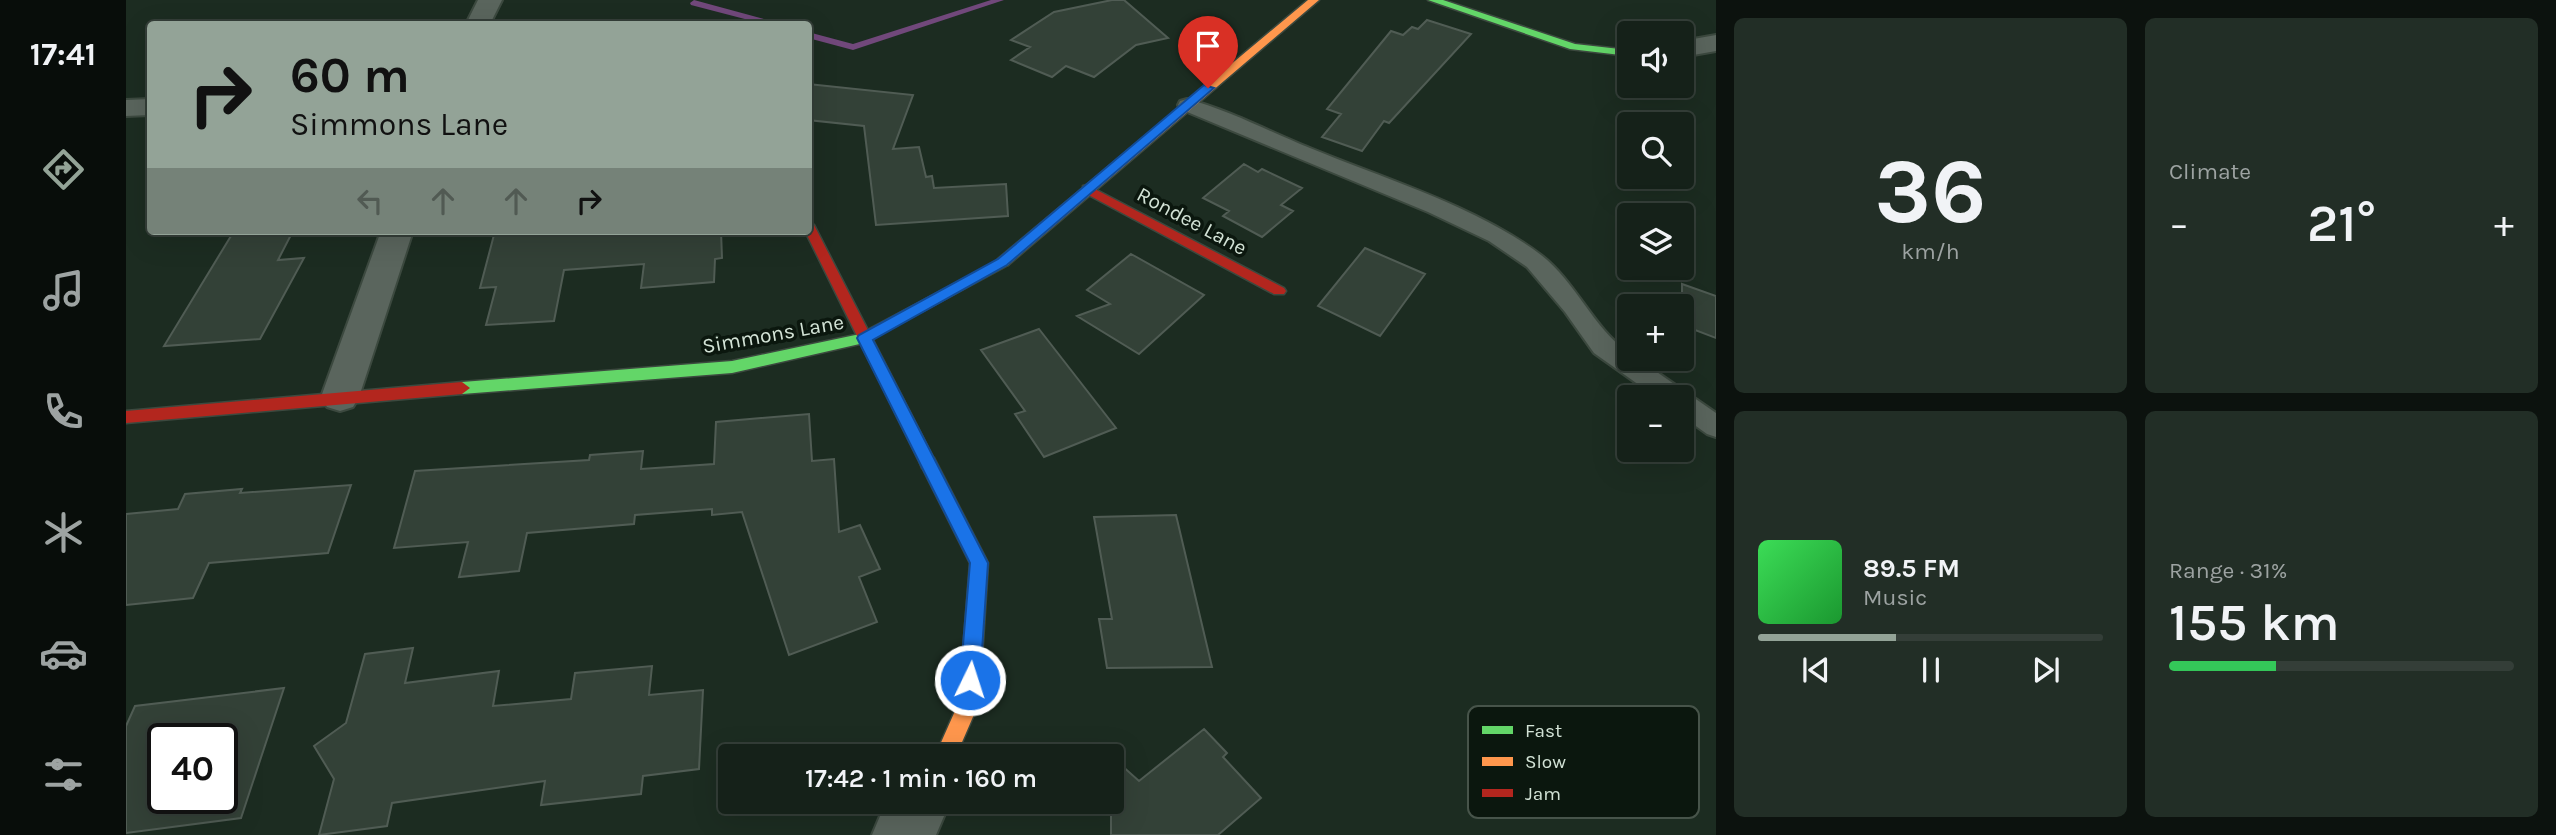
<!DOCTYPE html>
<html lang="en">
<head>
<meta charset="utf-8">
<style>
	body { margin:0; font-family:Karla,sans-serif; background:#222e26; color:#f1f3f6; height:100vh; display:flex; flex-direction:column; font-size:26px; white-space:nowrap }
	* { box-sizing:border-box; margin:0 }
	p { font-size:23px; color:#9da3a2 }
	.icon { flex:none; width:38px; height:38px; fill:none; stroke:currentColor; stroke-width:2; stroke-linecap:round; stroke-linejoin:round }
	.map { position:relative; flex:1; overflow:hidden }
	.sheet { display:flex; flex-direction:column; gap:18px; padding:18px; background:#0c120e; width:840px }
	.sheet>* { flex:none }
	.guide { position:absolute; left:21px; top:21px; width:665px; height:214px; border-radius:7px; box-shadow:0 7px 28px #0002,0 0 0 2px #343e38; background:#93a397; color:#111; overflow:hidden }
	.controls { position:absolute; left:1491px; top:21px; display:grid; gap:14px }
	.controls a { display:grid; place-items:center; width:77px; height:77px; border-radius:7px; background:#152119; box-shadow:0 7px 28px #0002,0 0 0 2px #343e38; font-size:35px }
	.speed { position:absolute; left:21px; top:723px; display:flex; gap:14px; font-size:35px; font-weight:700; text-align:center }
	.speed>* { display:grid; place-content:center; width:91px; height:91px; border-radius:50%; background:#152119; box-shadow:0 7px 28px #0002,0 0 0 2px #343e38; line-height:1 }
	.speed .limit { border:4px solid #111; border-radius:10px; background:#fff; color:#111 }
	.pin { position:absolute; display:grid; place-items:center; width:60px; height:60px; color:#fff; margin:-72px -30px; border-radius:50% 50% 50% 0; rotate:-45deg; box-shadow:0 0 7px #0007 }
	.pin .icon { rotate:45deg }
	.me { position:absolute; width:77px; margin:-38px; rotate:4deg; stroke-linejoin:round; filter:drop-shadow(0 0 5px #0008) }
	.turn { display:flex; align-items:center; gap:24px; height:147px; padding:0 28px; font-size:32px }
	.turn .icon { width:91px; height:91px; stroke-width:2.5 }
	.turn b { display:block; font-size:49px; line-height:60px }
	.lanes { display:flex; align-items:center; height:66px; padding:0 28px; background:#0003; justify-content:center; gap:35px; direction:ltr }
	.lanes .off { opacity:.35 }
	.big { font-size:52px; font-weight:600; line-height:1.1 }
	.sheet .tile { flex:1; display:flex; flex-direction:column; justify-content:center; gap:10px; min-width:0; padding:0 24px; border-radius:10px; background:#222e26 }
	.sheet .dial { align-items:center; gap:0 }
	.dial b { font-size:91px; line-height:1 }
	.song { display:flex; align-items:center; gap:21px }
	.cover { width:84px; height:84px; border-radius:10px; background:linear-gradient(135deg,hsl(130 70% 55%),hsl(130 70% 35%)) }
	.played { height:7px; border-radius:4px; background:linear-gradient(90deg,#93a397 40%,#343e38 40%) }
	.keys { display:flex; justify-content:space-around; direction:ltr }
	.heat { display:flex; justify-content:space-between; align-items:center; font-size:38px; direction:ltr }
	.charge { height:10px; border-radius:5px; background:linear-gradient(90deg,#34c759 31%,#343e38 0) }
	.sheet .tiles { flex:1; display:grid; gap:18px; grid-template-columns:repeat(2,1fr) }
	.trip { position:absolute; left:592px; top:744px; width:406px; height:70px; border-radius:7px; background:#152119; box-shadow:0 7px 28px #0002,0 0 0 2px #343e38; font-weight:600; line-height:70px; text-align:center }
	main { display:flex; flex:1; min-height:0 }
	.menu { display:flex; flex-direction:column; width:126px; justify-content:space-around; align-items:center; background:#080d0a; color:#9da3a2 }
	.menu .icon { width:49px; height:49px }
	.menu .on { color:#93a397 }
	.menu b { font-size:32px; color:#f1f3f6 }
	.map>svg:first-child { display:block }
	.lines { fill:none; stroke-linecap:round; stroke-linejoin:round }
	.stream { fill:#71487b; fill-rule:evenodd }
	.building { fill:#334137; stroke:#505c54; stroke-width:2; fill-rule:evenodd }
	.lane-casing { stroke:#3c493f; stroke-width:4 }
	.street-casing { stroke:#3c493f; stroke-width:4 }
	.fast-casing { stroke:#3c493f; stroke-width:3 }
	.slow-casing { stroke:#3c493f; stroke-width:3 }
	.jam-casing { stroke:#3c493f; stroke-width:3 }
	.lane { fill:#5a655d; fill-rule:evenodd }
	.street { fill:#5a655d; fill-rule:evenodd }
	.fast { fill:#63d668; fill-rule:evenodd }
	.slow { fill:#ff974d; fill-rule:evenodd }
	.jam { fill:#b3261e; fill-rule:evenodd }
	.route { fill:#1a73e8; stroke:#114b97; stroke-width:2 }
	.labels { text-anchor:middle; stroke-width:7; stroke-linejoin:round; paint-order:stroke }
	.street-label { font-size:21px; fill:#d3e3d6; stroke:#0b170e }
	.key { fill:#0b170e; stroke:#47544a; stroke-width:2 }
	.key-label { font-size:19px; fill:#d3e3d6 }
</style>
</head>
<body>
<main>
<nav class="menu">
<b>17:41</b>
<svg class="icon on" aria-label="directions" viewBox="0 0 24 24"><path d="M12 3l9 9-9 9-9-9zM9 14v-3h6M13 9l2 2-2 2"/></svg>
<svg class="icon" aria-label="music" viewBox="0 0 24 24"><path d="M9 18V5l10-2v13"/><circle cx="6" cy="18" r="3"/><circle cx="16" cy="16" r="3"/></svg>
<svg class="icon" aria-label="phone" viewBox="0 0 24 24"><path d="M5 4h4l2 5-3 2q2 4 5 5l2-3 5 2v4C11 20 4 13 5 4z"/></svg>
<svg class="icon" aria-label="climate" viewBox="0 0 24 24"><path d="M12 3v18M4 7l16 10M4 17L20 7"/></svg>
<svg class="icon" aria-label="car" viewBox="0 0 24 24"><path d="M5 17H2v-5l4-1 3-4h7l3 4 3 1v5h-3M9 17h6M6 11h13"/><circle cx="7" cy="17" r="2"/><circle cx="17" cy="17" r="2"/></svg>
<svg class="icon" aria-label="filters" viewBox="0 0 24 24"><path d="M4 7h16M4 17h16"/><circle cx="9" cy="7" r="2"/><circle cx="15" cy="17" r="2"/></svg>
</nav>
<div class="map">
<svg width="1590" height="835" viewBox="0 0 1590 835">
	<rect width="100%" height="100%" fill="#1c2c21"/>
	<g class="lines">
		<path class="stream" d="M568,0l81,22 1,2h-12l-73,-19 -1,-2z
			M865,0h13l-151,50 -45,-12v-6l45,12z"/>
	</g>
	<path class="building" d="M986,0h12l44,38 -32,7 -42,32 -28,-11 -14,11 -41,-17 19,-13 -19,-7 43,-28z
		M1301,20l44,14 -82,89 -5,-2 -22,30 -40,-14 19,-23 -14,-5 64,-78 12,4 9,-8 6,2z
		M682,84l105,11 -20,54 26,-2 7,30 6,-1 2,12 72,-4 2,32 -132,9 -12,-99 -56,-6z
		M1118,164l14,8 4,-3 40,19 -21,17 12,6 -31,26 -39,-21 6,-5 -26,-13z
		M108,231h59l-15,29 26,-2 -44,81 -96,7z
		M369,231h226l1,27 -7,1 -1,23 -73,6 3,-24 -80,6 -10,51 -68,4 10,-38 -16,1z
		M1239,248l60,26 -45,62 -62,-30z
		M1005,254l73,41 -65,59 -62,-38 33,-12 -23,-14z
		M1556,284l34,12v42l-34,-13z
		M913,329l77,99 -72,29 -29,-43 10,-3 -44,-61z
		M683,414l3,47 22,-2 5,73 21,-7 20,44 -21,8 18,45 -88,33 -47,-143 -30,3v-6l-77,6 -1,9 -107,9 -8,38 -60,6 9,-35 -74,6 21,-77 174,-11 1,-5 53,-4 -2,18 73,-5 2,-42z
		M225,485l-23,68 -119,10 -16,35 -67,7v-91l52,-5 7,-15 57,-5 -2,4z
		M1050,515l36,152 -105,1 -8,-49h13l-18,-102z
		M287,648l-8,35 94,-12 -6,35 78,-7 4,-26 77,-7 -3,29 54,-5 -4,79 -56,7 -2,18 -100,11 4,-24 -153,22 -5,23 -68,9 15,-56 -20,-33 32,-23 19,-69z
		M158,688l-43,130 -115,15v-107l9,-20zM37,738h59v60h-59z
		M1078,729l23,24 -4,4 38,41 -43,37h-107v-79l28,25z"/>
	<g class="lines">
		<defs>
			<path id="lane" d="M1061,99c42,11 83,33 123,49 75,31 166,58 231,107 35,27 52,73 88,98v6h9l78,54v24l-9,-3 -25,-18v-19h-26l-62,-44 -29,-41 -38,-45 -38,-26 -61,-29 -248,-103 -2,-4 2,-4z"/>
			<path id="street" d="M352,0h24l-12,24h-24z
				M1590,35v16l-34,6v-16z
				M24,99v16l-24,1v-16z
				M255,231h32l-54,166 -6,10 -13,4 -13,-4 -6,-10z
				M771,802h53l-14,33h-64l8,-19 13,-8z"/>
			<path id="fast" d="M1302,0h15l132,44 54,6v6l-59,-7z
				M877,258l7,4 -2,3 -144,78 -132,30 -270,21 -8,-6 8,-6 270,-21 128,-27z"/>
			<path id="slow" d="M1182,0h11l-311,265h-10l-2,-3 2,-3z
				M802,456l6,2 54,105 -9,140 -23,53h-21l24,-54 11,-139 -50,-100 2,-5z"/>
			<path id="jam" d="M961,185l197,103 2,3 -2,3h-10l-191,-102v-6z
				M682,221l6,4 122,238 -2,5h-12l-2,-5 -115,-232h3z
				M336,382l8,6 -8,6 -336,29v-12z"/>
		</defs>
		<use href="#lane" class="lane-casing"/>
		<use href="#street" class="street-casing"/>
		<use href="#fast" class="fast-casing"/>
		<use href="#slow" class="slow-casing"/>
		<use href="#jam" class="jam-casing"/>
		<use href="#lane" class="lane"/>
		<use href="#street" class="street"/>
		<use href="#fast" class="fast"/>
		<use href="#slow" class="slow"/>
		<use href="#jam" class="jam"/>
	</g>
	<path class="route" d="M1078,85l10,3 -207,177 -134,75 115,223 -8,117 -3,7 -7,3 -7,-3 -3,-7 10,-117 -113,-225 2,-3 139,-76z"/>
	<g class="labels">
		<g class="street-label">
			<text transform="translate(1066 221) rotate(28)" y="7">Rondee Lane</text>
			<text transform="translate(647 334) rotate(-10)" y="7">Simmons Lane</text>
		</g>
	</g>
	<rect x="1342" y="706" width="231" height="112" rx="10" class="key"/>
	<rect x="1356" y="726" width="31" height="8" fill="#63d668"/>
	<rect x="1356" y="757" width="31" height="9" fill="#ff974d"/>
	<rect x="1356" y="789" width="31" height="8" fill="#b3261e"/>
	<g class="key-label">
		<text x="1399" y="737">Fast</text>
		<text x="1399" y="768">Slow</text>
		<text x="1399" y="800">Jam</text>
	</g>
</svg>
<div class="controls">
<a><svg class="icon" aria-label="sound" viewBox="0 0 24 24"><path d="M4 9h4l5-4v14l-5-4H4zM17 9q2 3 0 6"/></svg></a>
<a><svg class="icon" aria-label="search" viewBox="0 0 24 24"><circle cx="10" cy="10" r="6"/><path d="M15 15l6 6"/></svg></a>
<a><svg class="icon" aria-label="layers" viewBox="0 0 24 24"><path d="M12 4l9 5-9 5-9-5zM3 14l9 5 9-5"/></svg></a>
<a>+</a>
<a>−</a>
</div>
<div class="speed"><div class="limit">40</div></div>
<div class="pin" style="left:1082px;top:88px;background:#d93025"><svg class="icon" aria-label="arrive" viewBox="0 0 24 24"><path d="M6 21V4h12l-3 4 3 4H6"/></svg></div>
<svg class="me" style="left:844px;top:680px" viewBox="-20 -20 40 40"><circle r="17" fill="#1a73e8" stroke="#fff" stroke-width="3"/><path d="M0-11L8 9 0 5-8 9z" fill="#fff"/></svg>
<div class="trip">17:42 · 1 min · 160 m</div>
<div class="guide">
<div class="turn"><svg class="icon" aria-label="right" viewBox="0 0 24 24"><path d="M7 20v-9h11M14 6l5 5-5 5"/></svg><div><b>60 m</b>Simmons Lane</div></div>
<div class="lanes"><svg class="icon off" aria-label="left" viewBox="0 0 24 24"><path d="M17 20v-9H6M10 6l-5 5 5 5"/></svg><svg class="icon off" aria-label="ahead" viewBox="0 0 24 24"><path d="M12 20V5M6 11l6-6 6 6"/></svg><svg class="icon off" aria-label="ahead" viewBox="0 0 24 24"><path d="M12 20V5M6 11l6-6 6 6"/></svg><svg class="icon" aria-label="right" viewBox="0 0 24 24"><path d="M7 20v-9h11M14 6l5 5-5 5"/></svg></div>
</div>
</div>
<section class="sheet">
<div class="tiles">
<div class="tile dial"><b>36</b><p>km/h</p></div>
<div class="tile"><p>Climate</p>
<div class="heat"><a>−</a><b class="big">21°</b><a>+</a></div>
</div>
<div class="tile">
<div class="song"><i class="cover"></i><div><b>89.5 FM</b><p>Music</p></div></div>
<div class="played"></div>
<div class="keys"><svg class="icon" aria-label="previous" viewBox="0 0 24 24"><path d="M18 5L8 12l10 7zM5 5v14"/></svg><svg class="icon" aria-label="pause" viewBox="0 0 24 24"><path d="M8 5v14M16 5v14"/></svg><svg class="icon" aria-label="next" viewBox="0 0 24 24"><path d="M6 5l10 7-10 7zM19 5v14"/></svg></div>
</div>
<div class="tile"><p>Range · 31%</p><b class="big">155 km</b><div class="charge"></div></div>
</div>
</section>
</main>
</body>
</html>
